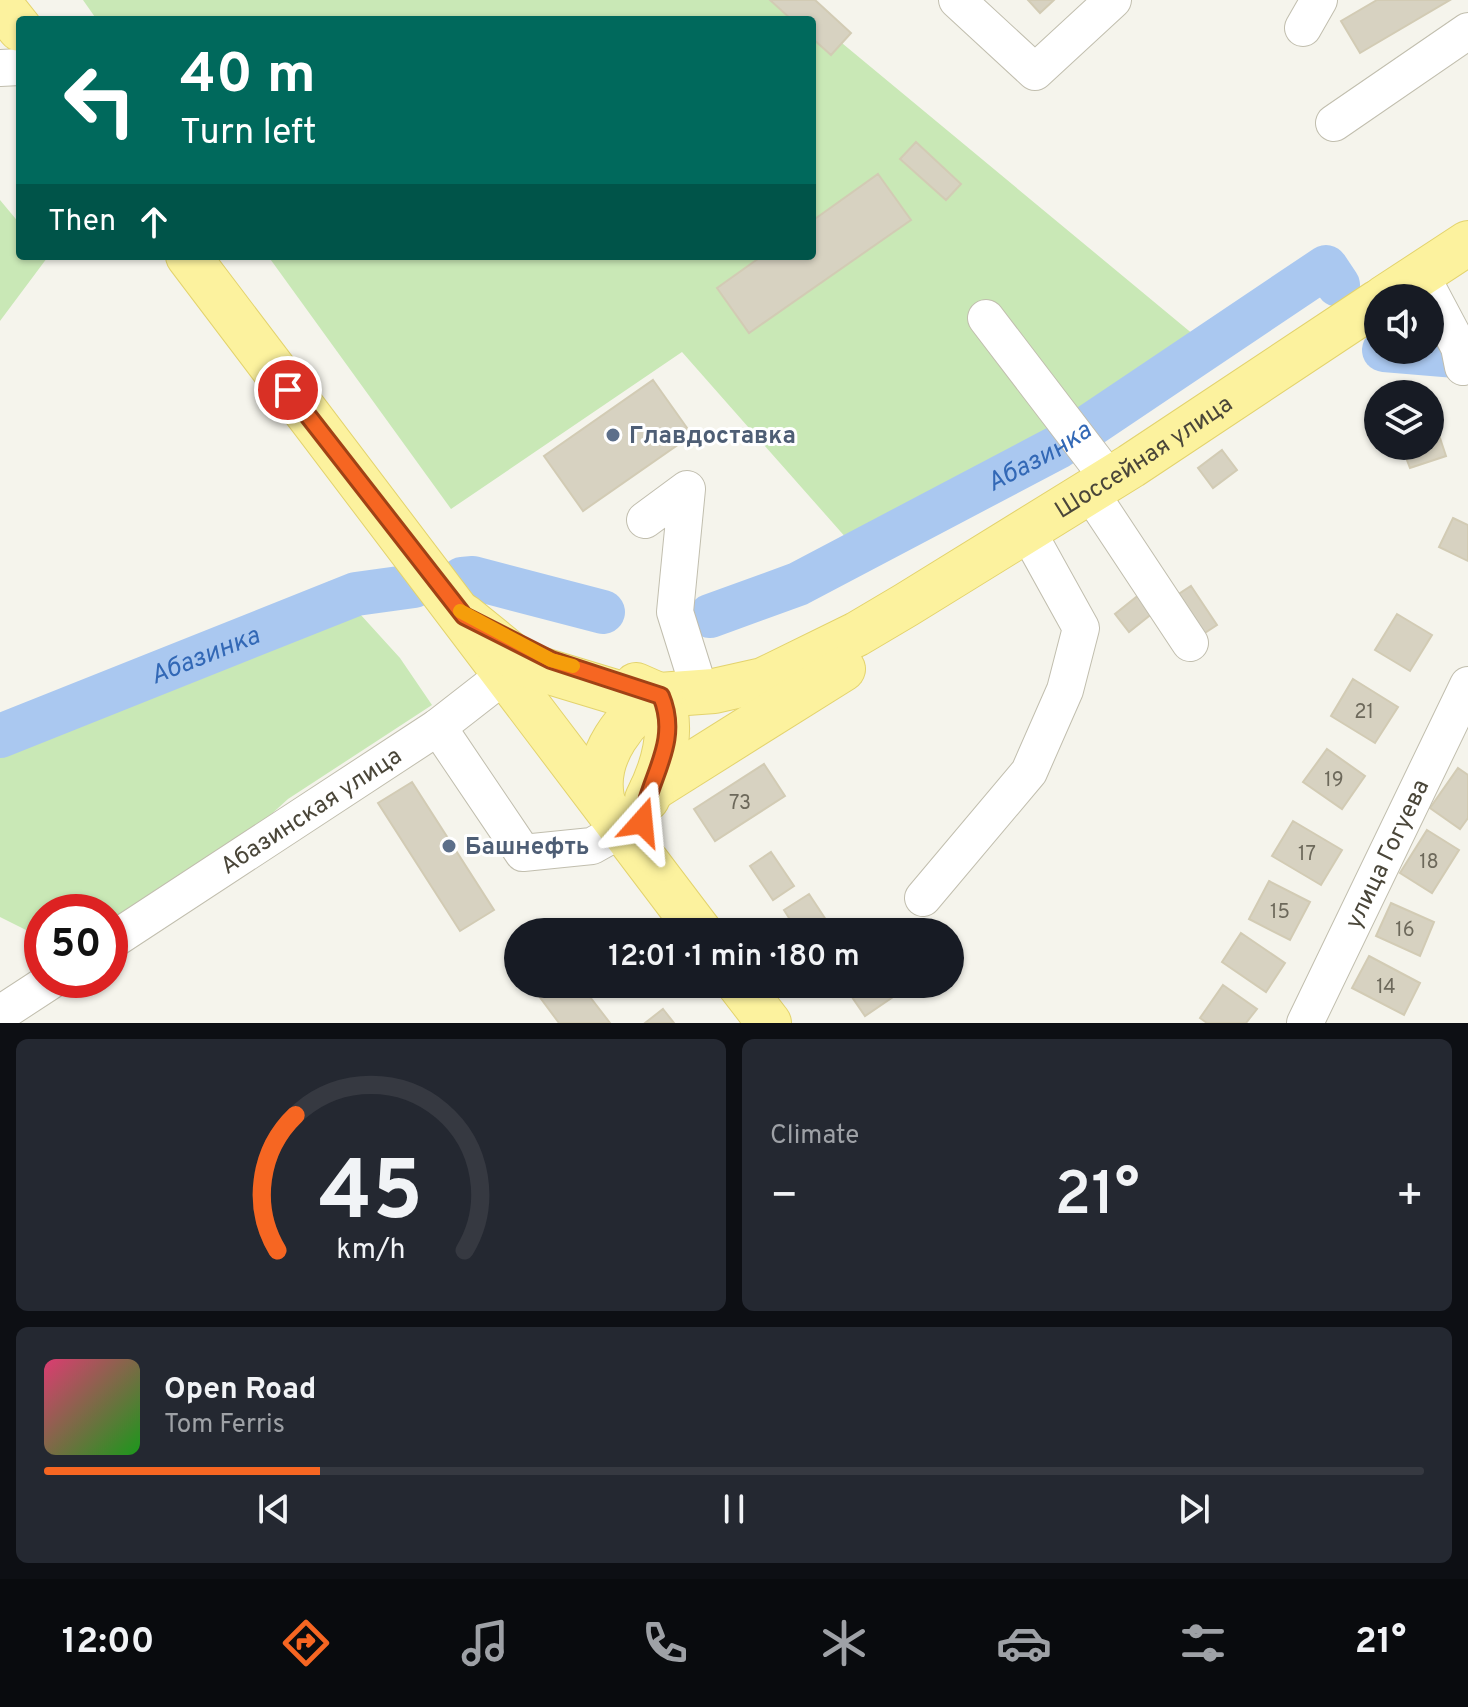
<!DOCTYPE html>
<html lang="en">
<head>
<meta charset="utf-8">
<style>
	body { margin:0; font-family:Overpass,sans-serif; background:#242831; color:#f1f3f6; height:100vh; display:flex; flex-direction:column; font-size:30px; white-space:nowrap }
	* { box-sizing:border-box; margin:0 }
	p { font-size:26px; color:#9ea1a6 }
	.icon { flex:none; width:44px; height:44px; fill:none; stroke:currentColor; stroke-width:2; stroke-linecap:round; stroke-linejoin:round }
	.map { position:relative; height:1023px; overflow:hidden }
	.details { display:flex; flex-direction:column; gap:16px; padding:16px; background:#0d0f14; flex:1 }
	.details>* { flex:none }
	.guide { position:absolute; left:16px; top:16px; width:800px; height:244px; border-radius:8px; box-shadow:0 2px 6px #0004; background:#00695c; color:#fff; overflow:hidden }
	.buttons { position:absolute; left:1364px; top:284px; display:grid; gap:16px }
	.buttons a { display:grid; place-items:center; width:80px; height:80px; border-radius:50%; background:#171b24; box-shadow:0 2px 6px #0004; font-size:40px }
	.speed { position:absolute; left:24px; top:894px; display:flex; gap:16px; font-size:40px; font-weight:700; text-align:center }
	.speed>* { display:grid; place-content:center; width:104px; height:104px; border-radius:50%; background:#171b24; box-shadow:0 2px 6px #0004; line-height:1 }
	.speed .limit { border:12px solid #d22; background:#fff; color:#111 }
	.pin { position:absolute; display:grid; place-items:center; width:68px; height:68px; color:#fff; margin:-34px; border:4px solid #fff; border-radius:50%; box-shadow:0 2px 8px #0007 }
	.me { position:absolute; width:88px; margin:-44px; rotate:18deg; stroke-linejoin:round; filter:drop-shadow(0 0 6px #0008) }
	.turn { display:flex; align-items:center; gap:28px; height:168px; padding:0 32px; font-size:36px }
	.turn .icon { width:104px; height:104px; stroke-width:2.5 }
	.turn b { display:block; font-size:56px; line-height:68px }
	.then { display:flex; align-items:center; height:76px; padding:0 32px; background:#0003; gap:16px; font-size:30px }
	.big { font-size:60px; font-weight:600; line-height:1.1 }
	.details .card { flex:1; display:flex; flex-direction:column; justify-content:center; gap:12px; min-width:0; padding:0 28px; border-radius:12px; background:#242831 }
	.details .dial { align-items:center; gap:0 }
	.dial svg { height:208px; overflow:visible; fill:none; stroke:#363941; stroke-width:7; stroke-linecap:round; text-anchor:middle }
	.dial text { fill:#f1f3f6; stroke:none }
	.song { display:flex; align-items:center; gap:24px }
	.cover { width:96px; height:96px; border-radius:12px; background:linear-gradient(135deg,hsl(340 70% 55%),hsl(120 70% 35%)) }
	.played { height:8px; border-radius:4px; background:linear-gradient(90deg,#f66622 20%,#363941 20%) }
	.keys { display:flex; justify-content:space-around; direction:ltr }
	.heat { display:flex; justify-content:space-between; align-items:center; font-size:44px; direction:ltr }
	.details .tiles { flex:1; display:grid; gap:16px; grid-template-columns:1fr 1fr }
	.card:last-child { grid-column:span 2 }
	.trip { position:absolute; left:504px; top:918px; width:460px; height:80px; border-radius:40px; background:#171b24; box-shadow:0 2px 6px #0004; font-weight:600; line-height:80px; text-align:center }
	.tabs { display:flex; height:128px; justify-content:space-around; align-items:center; background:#090b0e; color:#9ea1a6 }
	.tabs .icon { width:56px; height:56px }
	.tabs .active { color:#f66622 }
	.tabs b { font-size:36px; color:#f1f3f6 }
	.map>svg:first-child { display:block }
	.green { fill:#c9e8b6 }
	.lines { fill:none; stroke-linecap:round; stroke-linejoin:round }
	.river { stroke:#aac8f0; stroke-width:44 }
	.building { fill:#d7d2c1; stroke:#d2cbb4; stroke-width:2 }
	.minor-casing { stroke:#c1beae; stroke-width:38 }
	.major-casing { stroke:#e3d36d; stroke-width:46 }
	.minor { stroke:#fff; stroke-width:36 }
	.major { stroke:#fcf29e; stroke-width:44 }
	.route-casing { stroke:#a04216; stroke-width:20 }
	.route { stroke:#f66622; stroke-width:14 }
	.slow { stroke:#f59e0b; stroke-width:14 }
	.service-dot { fill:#5c6f8a; stroke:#fff; stroke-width:3 }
	.labels { text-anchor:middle; stroke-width:6; stroke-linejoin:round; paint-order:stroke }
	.number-label { font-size:20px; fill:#6d695b }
	.service-label { font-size:24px; font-weight:bold; fill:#4e5e75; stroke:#fff; text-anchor:start }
	.street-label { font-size:24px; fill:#4a4639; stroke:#fff }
	.water-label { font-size:26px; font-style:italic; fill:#3268b6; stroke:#fff }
</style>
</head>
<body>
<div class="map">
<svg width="1468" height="1023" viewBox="0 0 1468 1023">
	<rect width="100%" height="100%" fill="#f5f4ec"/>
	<path class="green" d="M83,0h707l410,340 -345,208 -173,-196 -231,157 -183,-253h544v-236h-715z
		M0,200l20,24v32l27,2 -47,63z
		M330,581l70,77 32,47 -144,94 -105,96 -73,39v-22h-68v26l-42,-21v-202l199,-67z"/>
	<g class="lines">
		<g class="river">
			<path d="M1384,350l84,7"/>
			<path d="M462,579l11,-1 130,34"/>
			<path id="s1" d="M710,616l88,-32 260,-137 268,-180 12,18"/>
			<path id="s2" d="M0,736l356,-142 58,-8"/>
		</g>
	</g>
	<path class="building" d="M770,0h45l36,33 -20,22 -19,-17v-18h-20z
		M1028,0h26l-14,13z
		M1377,0h73l-90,53 -19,-32z
		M916,142l45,42 -15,16 -46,-41z
		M878,174l33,46 -162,113 -32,-45 45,-32h50v-35z
		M653,380l39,55 -109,76 -39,-55z
		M1439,435l7,21 -36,12 -8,-21 28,-1v-8z
		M1222,450l15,20 -24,18 -15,-20z
		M1453,518l15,7v36l-29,-14z
		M1191,586l26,39 -17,11 -26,-39z
		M1140,594l14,18 -25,20 -14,-18z
		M1397,614l35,21 -22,36 -35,-21z
		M1353,679l45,28 -23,36 -44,-27z
		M1327,749l38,27 -23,33 -39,-27z
		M764,764l21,32 -70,45 -21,-32z
		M1458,768l10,7v43l-8,11 -30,-21z
		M412,782l82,128 -34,21 -82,-128z
		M1293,821l49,29 -21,35 -49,-29z
		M1427,830l32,20 -27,43 -32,-20z
		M771,852l23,34 -21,14 -23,-34z
		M1269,881l41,21 -20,38 -41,-21z
		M809,894l25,38h-36l-14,-22z
		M1391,903l43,19 -14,34 -44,-20z
		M1241,933l44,30 -19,29 -44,-30z
		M1369,956l51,27 -16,32 -52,-27z
		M530,984h50l30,39h-51z
		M843,984h41l9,13 -28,19z
		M1223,985l34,24 -11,14h-39l-7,-5z
		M663,1009l11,14h-29z"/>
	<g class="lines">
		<defs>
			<g id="minor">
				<path d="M957,0l78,72 78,-72"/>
				<path d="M1303,28l16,-28"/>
				<path d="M0,68l20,-1"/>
				<path d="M1334,123l134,-92"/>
				<path d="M1424,281l35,66 4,20"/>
				<path d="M986,318l123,161"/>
				<path d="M1094,498l96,145"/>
				<path d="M645,520l42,-31 -12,123 25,80"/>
				<path d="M438,727l85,126 69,-7 32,-18"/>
				<path d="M923,898l106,-126 36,-82 16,-62 -51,-92"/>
				<path id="s3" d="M110,942l328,-215 68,-53"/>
				<path d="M0,1014l52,-34"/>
				<path id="s4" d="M1305,1023l163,-338"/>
			</g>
			<g id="major">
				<path d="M0,4l20,25"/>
				<path d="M188,256l512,676"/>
				<path d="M1384,298l84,-55"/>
				<path id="s5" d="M464,616l59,48 109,33 82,-6 49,-11 94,-46 49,-29 225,-139 247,-164"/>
				<path d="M636,685l25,11c14,35 2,72 -14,103"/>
				<path d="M652,789l191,-120"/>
				<path d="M602,798c-8,-41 23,-84 59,-102"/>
				<path d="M739,984l30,39"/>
			</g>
		</defs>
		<use href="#minor" class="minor-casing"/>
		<use href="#major" class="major-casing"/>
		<use href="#minor" class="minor"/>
		<use href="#major" class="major"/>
	</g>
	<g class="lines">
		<defs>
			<path id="route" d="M288,390l176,226 87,44 110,36c20,47 -13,82 -19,126"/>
		</defs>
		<use href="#route" class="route-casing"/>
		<use href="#route" class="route"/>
		<path class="slow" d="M460,611l91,49 22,6"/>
	</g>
	<g class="service-dot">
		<circle cx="613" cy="435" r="8"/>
		<circle cx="449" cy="846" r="8"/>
	</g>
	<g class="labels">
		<g class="number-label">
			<text x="1364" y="718">21</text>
			<text x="1334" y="786">19</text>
			<text x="740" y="809">73</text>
			<text x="1307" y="860">17</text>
			<text x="1429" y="868">18</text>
			<text x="1280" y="918">15</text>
			<text x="1405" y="936">16</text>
			<text x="1386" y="993">14</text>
		</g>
		<g class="service-label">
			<text x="629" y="443">Главдоставка</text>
			<text x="465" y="854">Башнефть</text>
		</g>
		<g class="street-label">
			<text dy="8" stroke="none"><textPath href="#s5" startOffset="764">Шоссейная улица</textPath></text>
			<text dy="8" stroke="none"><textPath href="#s3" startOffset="240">Абазинская улица</textPath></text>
			<text dy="8" stroke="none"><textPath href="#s4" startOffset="188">улица Гогуева</textPath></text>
		</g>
		<g class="water-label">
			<text dy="9" stroke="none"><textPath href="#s1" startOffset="366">Абазинка</textPath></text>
			<text dy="9" stroke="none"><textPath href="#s2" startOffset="220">Абазинка</textPath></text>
		</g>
	</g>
</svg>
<div class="buttons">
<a><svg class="icon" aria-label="sound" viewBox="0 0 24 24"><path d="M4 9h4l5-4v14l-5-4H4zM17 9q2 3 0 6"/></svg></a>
<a><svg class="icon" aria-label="layers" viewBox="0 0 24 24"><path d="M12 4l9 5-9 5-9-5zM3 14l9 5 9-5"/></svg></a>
</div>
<div class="speed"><div class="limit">50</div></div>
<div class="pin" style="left:288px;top:390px;background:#d93025"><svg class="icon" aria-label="arrive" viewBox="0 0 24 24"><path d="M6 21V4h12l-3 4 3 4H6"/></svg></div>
<svg class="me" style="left:642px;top:822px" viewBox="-20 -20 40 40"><path d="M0-17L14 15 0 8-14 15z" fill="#f66622" stroke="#fff" stroke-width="4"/></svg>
<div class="trip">12:01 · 1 min · 180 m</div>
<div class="guide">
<div class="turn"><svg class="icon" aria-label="left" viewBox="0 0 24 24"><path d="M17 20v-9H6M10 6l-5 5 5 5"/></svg><div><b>40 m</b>Turn left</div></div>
<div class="then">Then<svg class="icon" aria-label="ahead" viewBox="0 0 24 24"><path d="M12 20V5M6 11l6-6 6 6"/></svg></div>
</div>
</div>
<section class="details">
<div class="tiles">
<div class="card dial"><svg viewBox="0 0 100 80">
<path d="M14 69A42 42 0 1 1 86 69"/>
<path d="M14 69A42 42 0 0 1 21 17" stroke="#f66622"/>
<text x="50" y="56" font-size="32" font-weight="700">45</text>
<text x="50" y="72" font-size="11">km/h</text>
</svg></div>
<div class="card"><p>Climate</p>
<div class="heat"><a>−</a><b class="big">21°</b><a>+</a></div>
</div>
<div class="card">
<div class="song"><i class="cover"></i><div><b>Open Road</b><p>Tom Ferris</p></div></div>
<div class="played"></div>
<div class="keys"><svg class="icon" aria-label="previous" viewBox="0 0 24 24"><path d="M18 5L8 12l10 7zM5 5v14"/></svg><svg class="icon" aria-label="pause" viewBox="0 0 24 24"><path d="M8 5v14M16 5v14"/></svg><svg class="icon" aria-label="next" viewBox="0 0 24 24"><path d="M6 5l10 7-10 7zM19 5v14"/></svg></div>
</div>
</div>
</section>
<nav class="tabs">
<b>12:00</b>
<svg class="icon active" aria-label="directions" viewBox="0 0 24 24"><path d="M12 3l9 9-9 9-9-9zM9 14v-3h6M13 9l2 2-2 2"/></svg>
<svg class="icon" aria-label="music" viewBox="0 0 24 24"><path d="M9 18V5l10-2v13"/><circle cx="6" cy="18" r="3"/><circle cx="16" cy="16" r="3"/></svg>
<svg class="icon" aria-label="phone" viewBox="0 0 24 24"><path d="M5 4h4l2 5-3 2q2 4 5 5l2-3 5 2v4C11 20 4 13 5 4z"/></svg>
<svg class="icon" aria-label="climate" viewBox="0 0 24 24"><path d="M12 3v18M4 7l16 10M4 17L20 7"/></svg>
<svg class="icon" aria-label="car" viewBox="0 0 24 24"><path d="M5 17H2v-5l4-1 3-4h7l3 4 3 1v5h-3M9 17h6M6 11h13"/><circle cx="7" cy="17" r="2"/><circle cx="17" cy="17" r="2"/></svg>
<svg class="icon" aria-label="filters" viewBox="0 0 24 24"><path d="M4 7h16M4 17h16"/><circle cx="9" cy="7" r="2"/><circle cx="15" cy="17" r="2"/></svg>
<b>21°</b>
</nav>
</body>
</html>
